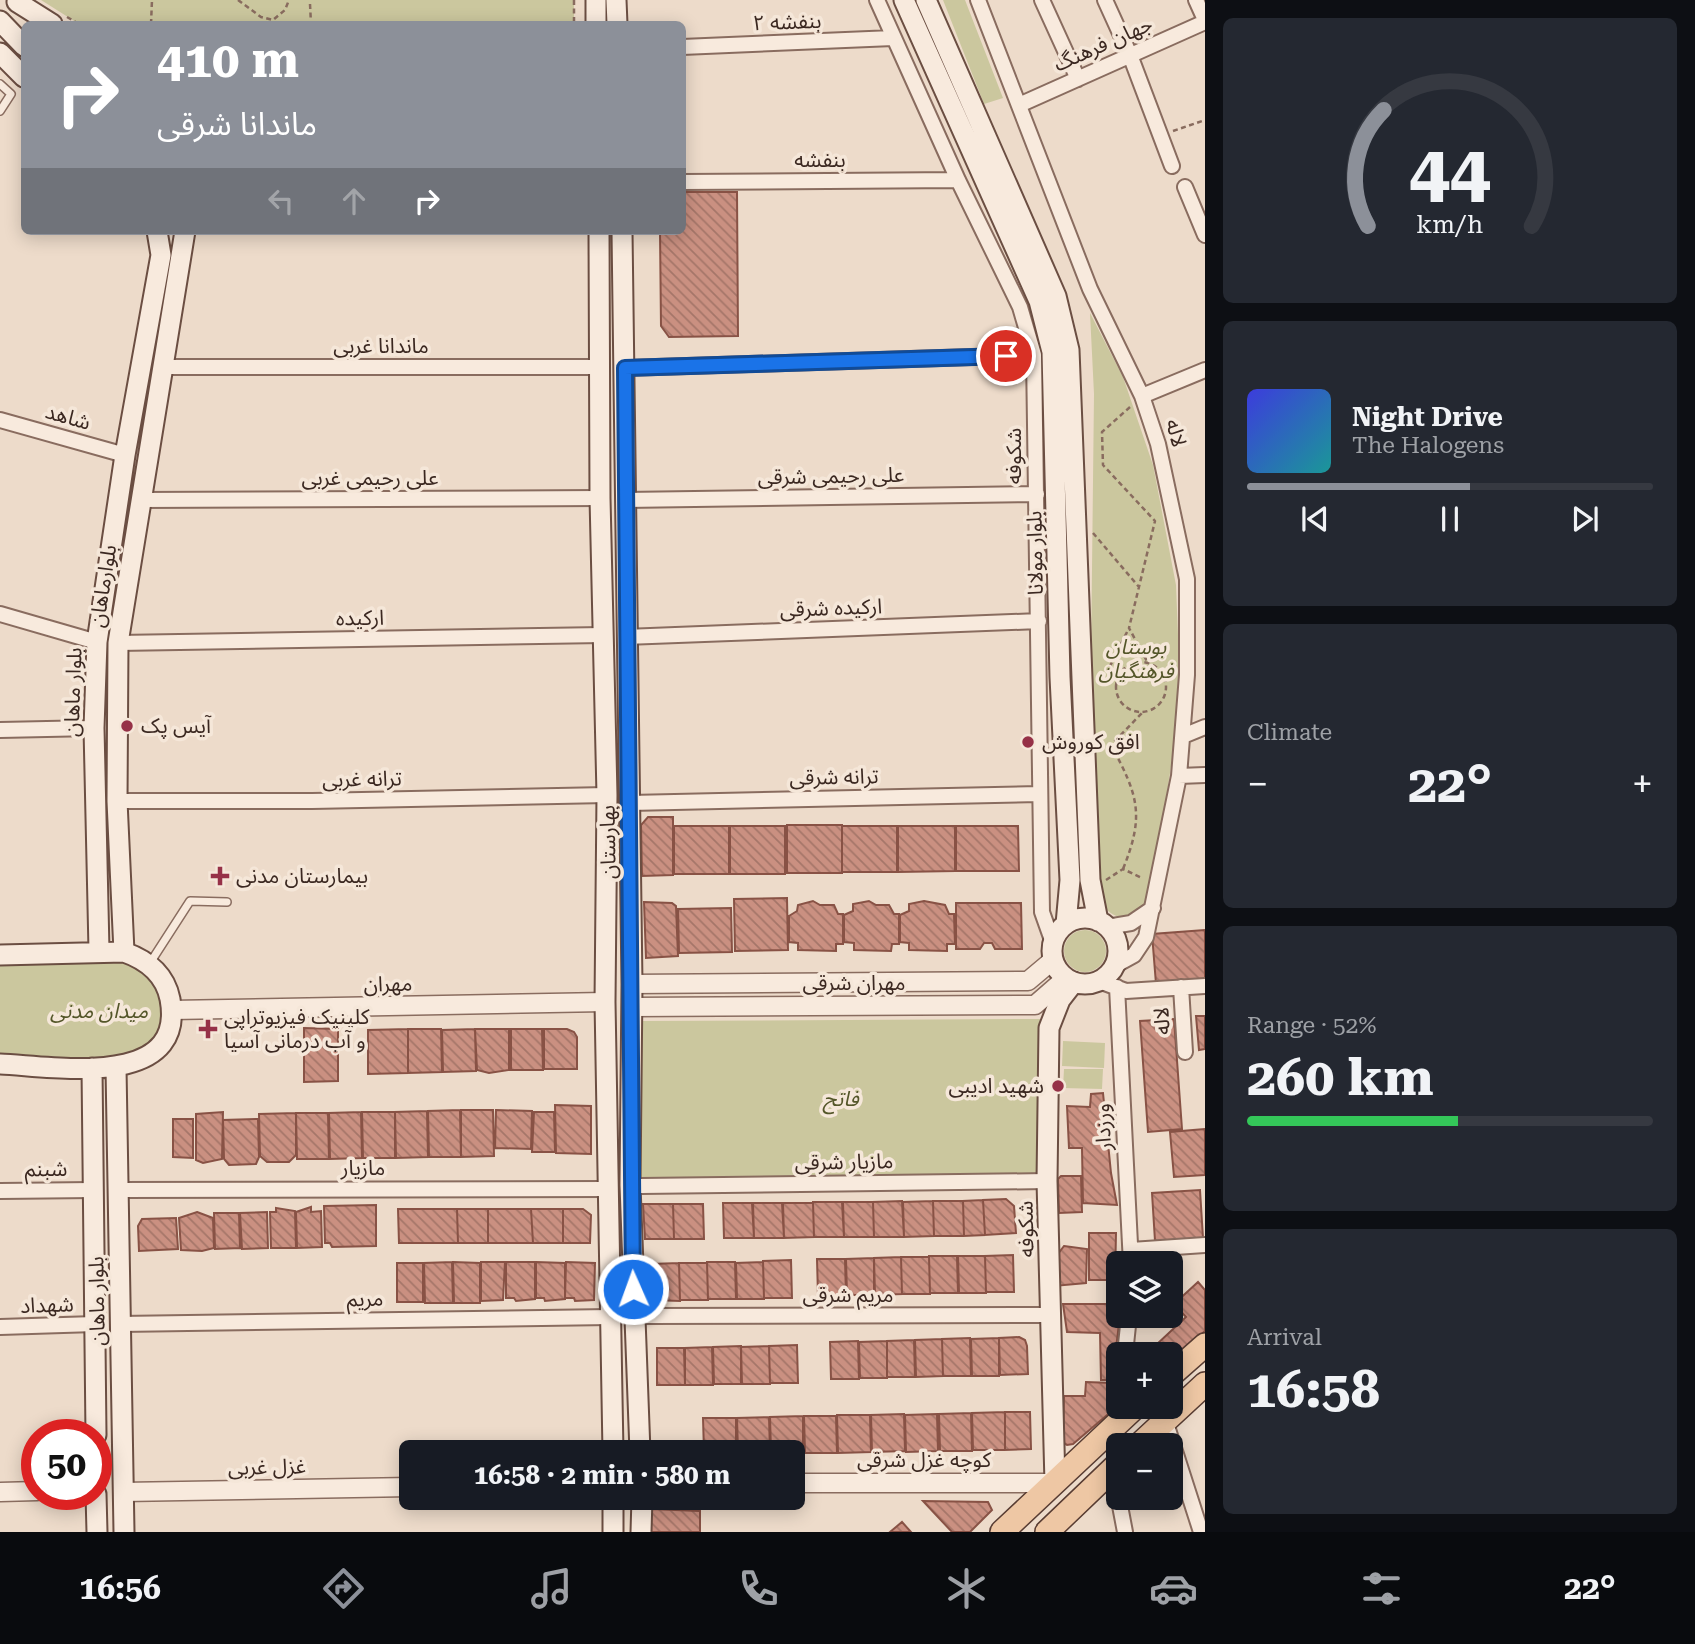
<!DOCTYPE html>
<html lang="en">
<head>
<meta charset="utf-8">
<style>
	body { margin:0; font-family:"Roboto Serif","Noto Sans Arabic",serif; background:#242831; color:#f1f3f6; height:100vh; display:flex; flex-direction:column; font-size:26px; white-space:nowrap }
	* { box-sizing:border-box; margin:0 }
	p { font-size:23px; color:#9ea1a6 }
	.icon { flex:none; width:38px; height:38px; fill:none; stroke:currentColor; stroke-width:2; stroke-linecap:round; stroke-linejoin:round }
	.map { position:relative; flex:1; overflow:hidden }
	.sheet { display:flex; flex-direction:column; gap:18px; padding:18px; background:#0d0f14; width:490px }
	.sheet>* { flex:none }
	.banner { position:absolute; left:21px; top:21px; width:665px; height:214px; border-radius:10px; box-shadow:0 4px 18px #0003; background:#8c9099; color:#fff; overflow:hidden }
	.tools { position:absolute; left:1106px; top:1251px; display:grid; gap:14px }
	.tools a { display:grid; place-items:center; width:77px; height:77px; border-radius:10px; background:#171b24; box-shadow:0 4px 18px #0003; font-size:35px }
	.speed { position:absolute; left:21px; top:1419px; display:flex; gap:14px; font-size:35px; font-weight:700; text-align:center }
	.speed>* { display:grid; place-content:center; width:91px; height:91px; border-radius:50%; background:#171b24; box-shadow:0 4px 18px #0003; line-height:1 }
	.speed .limit { border:10px solid #d22; background:#fff; color:#111 }
	.pin { position:absolute; display:grid; place-items:center; width:60px; height:60px; color:#fff; margin:-30px; border:4px solid #fff; border-radius:50%; box-shadow:0 2px 7px #0007 }
	.me { position:absolute; width:77px; margin:-38px; rotate:358deg; stroke-linejoin:round; filter:drop-shadow(0 0 5px #0008) }
	.turn { display:flex; align-items:center; gap:24px; height:147px; padding:0 21px; font-size:32px }
	.turn .icon { width:91px; height:91px; stroke-width:2.5 }
	.turn b { display:block; font-size:49px; line-height:60px }
	.lanes { display:flex; align-items:center; height:66px; padding:0 21px; background:#0003; justify-content:center; gap:35px; direction:ltr }
	.lanes .off { opacity:.35 }
	.big { font-size:52px; font-weight:700; line-height:1.1 }
	.sheet .card { flex:1; display:flex; flex-direction:column; justify-content:center; gap:10px; min-width:0; padding:0 24px; border-radius:10px; background:#242831 }
	.sheet .dial { align-items:center; gap:0 }
	.dial svg { height:182px; overflow:visible; fill:none; stroke:#363941; stroke-width:7; stroke-linecap:round; text-anchor:middle }
	.dial text { fill:#f1f3f6; stroke:none }
	.song { display:flex; align-items:center; gap:21px }
	.cover { width:84px; height:84px; border-radius:10px; background:linear-gradient(135deg,hsl(240 70% 55%),hsl(180 70% 35%)) }
	.played { height:7px; border-radius:4px; background:linear-gradient(90deg,#8c9099 55%,#363941 55%) }
	.keys { display:flex; justify-content:space-around; direction:ltr }
	.heat { display:flex; justify-content:space-between; align-items:center; font-size:38px; direction:ltr }
	.charge { height:10px; border-radius:5px; background:linear-gradient(90deg,#34c759 52%,#363941 0) }
	.trip { position:absolute; left:399px; top:1440px; width:406px; height:70px; border-radius:10px; background:#171b24; box-shadow:0 4px 18px #0003; font-weight:700; line-height:70px; text-align:center }
	.menu { display:flex; height:112px; justify-content:space-around; align-items:center; background:#090b0e; color:#9ea1a6 }
	.menu .icon { width:49px; height:49px }
	.menu .selected { color:#8c9099 }
	.menu b { font-size:32px; color:#f1f3f6 }
	main { display:flex; flex:1; min-height:0 }
	.map>svg:first-child { display:block }
	.green { fill:#cbc79e }
	.building { fill:url(#building-back-hatch); stroke:#885245; stroke-width:2 }
	.lines { fill:none; stroke-linecap:round; stroke-linejoin:round }
	.service-casing { stroke:#896c5f; stroke-width:10 }
	.minor-casing { stroke:#896c5f; stroke-width:18 }
	.tertiary-casing { stroke:#896c5f; stroke-width:21 }
	.secondary-casing { stroke:#6b4e42; stroke-width:23 }
	.primary-casing { stroke:#583c32; stroke-width:26 }
	.path { stroke:#896c5f; stroke-width:2.5; stroke-dasharray:5 3.5; stroke-linecap:butt }
	.service { stroke:#f8eadd; stroke-width:7 }
	.minor { stroke:#f8eadd; stroke-width:14 }
	.tertiary { stroke:#f8eadd; stroke-width:18 }
	.secondary { stroke:#f8eadd; stroke-width:19 }
	.primary { stroke:#eec7a4; stroke-width:23 }
	.route-casing { stroke:#114b97; stroke-width:18 }
	.route { stroke:#1a73e8; stroke-width:12 }
	.poi-dot { fill:#963147; stroke:#f5e7d9; stroke-width:2.5 }
	.labels { text-anchor:middle; stroke-width:7; stroke-linejoin:round; paint-order:stroke }
	.street-label { font-size:21px; fill:#3b2821; stroke:#f5e7d9 }
	.park-label { font-size:21px; font-style:italic; fill:#545629; stroke:#f5e7d9 }
	.poi-label { font-size:21px; fill:#3b2821; stroke:#f5e7d9; text-anchor:start }
</style>
</head>
<body>
<main>
<div class="map">
<svg width="1205" height="1532" viewBox="0 0 1205 1532">
	<defs>
		<pattern id="building-back-hatch" width="6" height="6" patternUnits="userSpaceOnUse" patternTransform="scale(1.75)"><rect width="6" height="6" fill="#ca9081"/><path d="M-1 5l2 2M0 0l6 6M5-1l2 2" fill="none" stroke="#a57669"/></pattern>
	</defs>
	<rect width="100%" height="100%" fill="#eddbca"/>
	<path class="green" d="M41,0h533v24h-495z
		M943,0h22l38,98 -19,6z
		M1090,313l33,64 30,88 23,120 3,75 -4,80 -24,158 -17,21c-17,0 -24,-5 -35,-17l-8,-245 3,-263z
		M1064 951a21 21 0 1 1 42 0a21 21 0 1 1-42 0Z
		M113,958c13,3 23,6 34,15 22,20 21,65 -7,79 -40,20 -98,7 -140,4v-92z
		M1041,1019l3,160 -407,1 3,-159z
		M1063,1041l42,2 -1,25 -42,-2z
		M1064,1069h39l-1,20 -39,-1z"/>
	<path class="building" d="M682,192h55l1,144 -69,1 -8,-11 -1,-95h22z
		M648,817h25v58l-31,1 -1,-51z
		M787,825h55v48h-55z
		M674,826h55v48h-55z
		M730,826h55v48h-55z
		M842,826h55v46h-55z
		M898,826h57v45l-57,1z
		M956,826h62l1,45h-63z
		M787,898l1,52 -53,1 -1,-52z
		M813,901l7,4h14l4,9h5v30h-7v7l-38,-1v-7l-9,-1v-26l8,-5 1,-6z
		M869,901l7,4h13l5,9h5v30h-7l-1,7 -37,-1v-7l-10,-1v-27l9,-4v-7z
		M924,901l21,4 4,9h5l1,30h-8v7l-38,-1v-7l-9,-1v-27l9,-4v-7z
		M644,902l28,1 4,3 2,50 -32,2z
		M956,903h65l1,46h-27l-3,-6h-8l-4,6h-24z
		M731,908l1,44 -53,1 -1,-44z
		M1205,930v50l-49,4 -4,-50z
		M1196,1016h9v33l-6,1z
		M1174,1019l8,110 -34,3 -8,-111z
		M304,1028l34,1v52l-34,1z
		M408,1029v44l-40,1v-44z
		M408,1029h33l1,43 -34,1z
		M475,1029h34v41l-20,3 -12,-3z
		M475,1029l1,42 -33,1 -1,-42z
		M511,1029h31l1,41h-32z
		M544,1029h23l7,3 3,5v32h-33z
		M1103,1093l8,80 6,32 -34,-2 -1,-55h-13l-2,-42 23,1 1,-13z
		M555,1105l36,1v48l-35,-1z
		M460,1110l1,47h-32l-1,-46z
		M461,1110h32l1,46 -33,1z
		M496,1110l36,1 -1,38 -36,-1z
		M427,1111l1,46 -32,1 -1,-46z
		M223,1112l-1,47 -19,4 -7,-3v-46z
		M361,1112l1,46 -32,1 -1,-46z
		M362,1112h33v46h-32z
		M534,1112h20l1,40h-23z
		M296,1113h32l1,46h-32z
		M296,1113v42l-7,7h-22l-7,-6 -1,-42z
		M173,1119h20v39l-20,-1z
		M258,1119l1,38 -3,7 -27,1 -5,-6 -1,-39z
		M1205,1129v46l-31,2 -4,-45z
		M1061,1176h20l1,36 -23,1 -1,-34z
		M1200,1190l3,48 -48,3 -3,-48z
		M1006,1199l8,7 2,27 -31,2 -2,-35z
		M983,1200l2,35 -21,1 -1,-35z
		M902,1201l2,36h-30l-1,-35z
		M933,1201l1,35 -30,1 -1,-35z
		M933,1201h30l1,35h-30z
		M813,1202h29l2,35h-30z
		M843,1202h30l1,35h-30z
		M723,1203h29l2,35h-30z
		M753,1203h29l2,35h-30z
		M783,1203h30l1,34 -30,1z
		M643,1204h30l1,35h-29z
		M673,1204h30l1,35h-30z
		M376,1205v41l-44,1 -2,-4h-5l-1,-37z
		M311,1207v5l10,-1 1,36 -25,1 -1,-36z
		M276,1208l19,3 1,37h-25l-1,-36h6z
		M398,1209h59l1,34h-59z
		M457,1209h31v34h-30z
		M488,1209h43l2,34h-45z
		M531,1209h32v34h-30z
		M563,1209h20l8,6 -1,28h-27z
		M197,1212l16,6 1,30 -12,3 -21,-1 -2,-32z
		M267,1212l1,36 -26,1 -2,-36z
		M214,1213h25l1,35 -25,1z
		M176,1218l2,31 -39,2 -1,-25 4,-7z
		M1089,1233h27l-1,47h-26z
		M1064,1246l23,3 -1,34 -32,3 4,-32z
		M1013,1255l1,37h-28l-1,-36z
		M929,1256h28l1,37h-28z
		M958,1256h27l1,37h-27z
		M901,1257l1,37 -27,1 -1,-37z
		M901,1257h28l1,37h-28z
		M874,1258v37h-27l-1,-36z
		M817,1259h28l1,37h-28z
		M791,1260l1,38h-28l-1,-37z
		M452,1262l1,41h-28l-1,-40z
		M453,1262l27,1v40h-26z
		M481,1262h24l-2,38 -22,1z
		M506,1262h29v37l-19,2 -2,-3h-8z
		M536,1262l29,1v36l-20,2 -1,-3h-8z
		M566,1262l29,1 -1,37 -19,1 -1,-3h-9z
		M707,1262h28l1,37h-28z
		M763,1262l1,37h-27l-1,-36z
		M397,1263h26v39h-26z
		M679,1263h28l1,37h-28z
		M679,1263l1,38 -28,-1 -1,-36z
		M1198,1282l7,8v41l-33,30 -1,-7h-5l-10,-9 30,-28 -12,-13z
		M1063,1304h55l2,12 -8,64h-11l-1,-47 -33,-1z
		M1019,1337l6,3 2,6 1,28 -28,1 -1,-37z
		M970,1338l1,38h-28l-1,-37z
		M999,1338v38h-27l-1,-37z
		M942,1339l1,37 -27,1 -1,-37z
		M914,1340l1,37h-28v-36z
		M858,1341l1,38h-28l-1,-37z
		M887,1341v37h-27l-1,-36z
		M797,1345l1,38h-28l-1,-37z
		M741,1346v38h-27l-1,-37z
		M769,1346l1,38h-28l-1,-37z
		M712,1347l1,38h-28v-37z
		M657,1348h27l1,37h-28z
		M1086,1382l27,1v27l-40,34 -6,1 -4,-2 1,-47h21z
		M1005,1412v38h-32l-1,-37z
		M1005,1412h25l1,37 -26,1z
		M971,1413l1,38h-32l-1,-37z
		M904,1414l1,37 -33,1 -1,-37z
		M937,1414l1,37 -32,1 -1,-37z
		M837,1415h33l1,37 -33,1z
		M803,1416v37l-32,-1 -1,-35z
		M804,1416h32l1,37h-32z
		M769,1417l1,35h-32l-1,-34z
		M703,1418h33v34h-32z
		M923,1501l65,1 4,8 -22,22h-18z
		M651,1509l49,2v21h-55z
		M902,1522l9,10h-21z"/>
	<g class="lines">
		<defs>
			<path id="service" d="M0,84l11,10 -11,17
				M150,963l40,-62 37,1"/>
			<path id="minor" d="M877,0l81,180 62,127 14,48 8,557 11,31
				M978,0l112,289 52,107 16,48 29,135v96l-8,101 -33,161 -12,18 -20,11
				M1042,0l36,79
				M1105,0l25,55 42,111
				M1196,0l9,20
				M682,47l211,-9
				M1019,105l186,-83
				M682,182l276,-2
				M1185,187l20,48
				M163,367h436
				M625,368l409,-13
				M1142,396l63,-26
				M0,420l125,35
				M140,500l460,-2
				M625,500l412,-6
				M0,614l97,28
				M625,637l414,-16
				M118,643l485,-8
				M0,730l94,-2
				M1183,736l22,-9
				M1179,776l26,-1
				M117,801h195l295,-6
				M630,803l409,-9
				M1107,927l24,-4 22,-15
				M1099,981l27,10 79,-5
				M1117,987l14,277
				M1181,987l4,65
				M641,1186l406,-5
				M118,1190l491,-1
				M0,1191l93,-1
				M1131,1250l74,-5
				M646,1316l405,-1
				M120,1324l490,-7
				M0,1327l95,-3
				M1125,1354l4,-38
				M1165,1420l36,112
				M1113,1469l12,63"/>
			<path id="tertiary" d="M632,984l396,-3 25,-21
				M632,1007l403,-2 31,-27
				M172,1010l433,-8
				M793,1483h262
				M0,1492l37,-1
				M123,1492l288,-5"/>
			<path id="secondary" d="M596,0v24
				M616,0l1,24
				M904,0l135,301 13,51 8,325 10,203 -4,44
				M926,0l130,296 13,54 21,530 8,41
				M17,2l35,22
				M0,21l24,25
				M0,53l24,24
				M599,231l1,267 7,297 -2,207 8,450
				M622,231l10,753 -2,201 10,267
				M1052 951a33 33 0 1 1 66 0a33 33 0 1 1-66 0Z
				M99,950l-5,-222 3,-86 28,-187 36,-200 -4,-24
				M124,952l-7,-151 1,-158 67,-412
				M0,955l124,-3c23,8 41,22 46,47 17,92 -118,67 -170,65
				M92,1068l4,367
				M116,1068l8,464
				M1055,1483l-8,-302 2,-153 11,-28 14,-18
				M96,1494l1,38
				M613,1532v-34
				M641,1532l1,-34"/>
			<path id="primary" d="M1171,1375l34,-30
				M1138,1446l67,-62
				M1002,1532l133,-125
				M1047,1532l71,-68"/>
		</defs>
		<use href="#service" class="service-casing"/>
		<use href="#minor" class="minor-casing"/>
		<use href="#tertiary" class="tertiary-casing"/>
		<use href="#secondary" class="secondary-casing"/>
		<use href="#primary" class="primary-casing"/>
		<path class="path" d="M238,0l23,17 12,3 12,-10 4,-10
			M574,0v24
			M310,4l1,20
			M67,17l12,7
			M151,24l1,-24
			M1173,131l32,-11
			M1130,407l-28,25 1,33 52,56 -26,107 19,35
			M1093,533l46,54
			M1116 687a25 25 0 1 1 50 0a25 25 0 1 1-50 0Z
			M1117,680l-9,-10 21,-42
			M1123,869c22,-54 15,-74 -12,-124l32,-33
			M1106,880l17,-11 19,9"/>
		<use href="#service" class="service"/>
		<use href="#minor" class="minor"/>
		<use href="#tertiary" class="tertiary"/>
		<use href="#secondary" class="secondary"/>
		<use href="#primary" class="primary"/>
	</g>
	<g class="lines">
		<defs>
			<path id="route" d="M633,1289l-8,-921 381,-12"/>
		</defs>
		<use href="#route" class="route-casing"/>
		<use href="#route" class="route"/>
	</g>
	<g class="poi-dot">
		<circle cx="127" cy="726" r="7"/>
		<circle cx="1028" cy="742" r="7"/>
		<path d="M216.5 865.5h7v7h7v7h-7v7h-7v-7h-7v-7h7z"/>
		<path d="M204.5 1018.5h7v7h7v7h-7v7h-7v-7h-7v-7h7z"/>
		<circle cx="1058" cy="1086" r="7"/>
	</g>
	<g class="labels">
		<g class="street-label">
			<text transform="translate(787 22) rotate(-2)" y="7">بنفشه ۲</text>
			<text transform="translate(1103 44) rotate(-24)" y="7">جهان فرهنگ</text>
			<text x="820" y="167">بنفشه</text>
			<text x="381" y="353">ماندانا غربی</text>
			<text transform="translate(68 417) rotate(16)" y="7">شاهد</text>
			<text transform="translate(1176 433) rotate(74)" y="7">لاله</text>
			<text transform="translate(1014 456) rotate(-90)" y="7">شکوفه</text>
			<text transform="translate(831 476) rotate(-1)" y="7">علی رحیمی شرقی</text>
			<text x="370" y="485">علی رحیمی غربی</text>
			<text transform="translate(1035 553) rotate(-91)" y="7">بلوار مولانا</text>
			<text transform="translate(103 586) rotate(-81)" y="7">بلوارماهان</text>
			<text transform="translate(831 608) rotate(-2)" y="7">ارکیده شرقی</text>
			<text transform="translate(360 618) rotate(-1)" y="7">ارکیده</text>
			<text transform="translate(73 692) rotate(-88)" y="7">بلوار ماهان</text>
			<text transform="translate(834 777) rotate(-1)" y="7">ترانه شرقی</text>
			<text transform="translate(362 779) rotate(-1)" y="7">ترانه غربی</text>
			<text transform="translate(608 842) rotate(-91)" y="7">بهارستان</text>
			<text x="854" y="990">مهران شرقی</text>
			<text transform="translate(388 984) rotate(-1)" y="7">مهران</text>
			<text transform="translate(1162 1021) rotate(-93)" y="7">لاله</text>
			<text transform="translate(1103 1127) rotate(-93)" y="7">ورزدار</text>
			<text transform="translate(844 1162) rotate(-1)" y="7">مازیار شرقی</text>
			<text x="363" y="1175">مازیار</text>
			<text transform="translate(46 1169) rotate(-1)" y="7">شبنم</text>
			<text transform="translate(1026 1229) rotate(-91)" y="7">شکوفه</text>
			<text x="848" y="1302">مریم شرقی</text>
			<text transform="translate(365 1299) rotate(-1)" y="7">مریم</text>
			<text transform="translate(97 1301) rotate(-91)" y="7">بلوار ماهان</text>
			<text transform="translate(47 1305) rotate(-2)" y="7">شهداد</text>
			<text x="924" y="1467">کوچه غزل شرقی</text>
			<text transform="translate(267 1467) rotate(-1)" y="7">غزل غربی</text>
		</g>
		<g class="park-label">
			<text x="1136" y="654">بوستان<tspan x="1136" dy="24">فرهنگیان</tspan></text>
			<text x="99" y="1018">میدان مدنی</text>
			<text x="841" y="1106">فاتح</text>
		</g>
		<g class="poi-label">
			<text x="141" y="733">آیس پک</text>
			<text x="1042" y="749">افق کوروش</text>
			<text x="236" y="883">بیمارستان مدنی</text>
			<text x="224" y="1024">کلینیک فیزیوتراپی<tspan x="224" dy="24">و آب درمانی آسیا</tspan></text>
			<text x="1044" y="1093" text-anchor="end">شهید ادیبی</text>
		</g>
	</g>
</svg>
<div class="tools">
<a><svg class="icon" aria-label="layers" viewBox="0 0 24 24"><path d="M12 4l9 5-9 5-9-5zM3 14l9 5 9-5"/></svg></a>
<a>+</a>
<a>−</a>
</div>
<div class="speed"><div class="limit">50</div></div>
<div class="pin" style="left:1006px;top:356px;background:#d93025"><svg class="icon" aria-label="arrive" viewBox="0 0 24 24"><path d="M6 21V4h12l-3 4 3 4H6"/></svg></div>
<svg class="me" style="left:633px;top:1289px" viewBox="-20 -20 40 40"><circle r="17" fill="#1a73e8" stroke="#fff" stroke-width="3"/><path d="M0-11L8 9 0 5-8 9z" fill="#fff"/></svg>
<div class="trip">16:58 · 2 min · 580 m</div>
<div class="banner">
<div class="turn"><svg class="icon" aria-label="right" viewBox="0 0 24 24"><path d="M7 20v-9h11M14 6l5 5-5 5"/></svg><div><b>410 m</b>ماندانا شرقی</div></div>
<div class="lanes"><svg class="icon off" aria-label="left" viewBox="0 0 24 24"><path d="M17 20v-9H6M10 6l-5 5 5 5"/></svg><svg class="icon off" aria-label="ahead" viewBox="0 0 24 24"><path d="M12 20V5M6 11l6-6 6 6"/></svg><svg class="icon" aria-label="right" viewBox="0 0 24 24"><path d="M7 20v-9h11M14 6l5 5-5 5"/></svg></div>
</div>
</div>
<section class="sheet">
<div class="card dial"><svg viewBox="0 0 100 80">
<path d="M14 69A42 42 0 1 1 86 69"/>
<path d="M14 69A42 42 0 0 1 21 18" stroke="#8c9099"/>
<text x="50" y="56" font-size="32" font-weight="700">44</text>
<text x="50" y="72" font-size="11">km/h</text>
</svg></div>
<div class="card">
<div class="song"><i class="cover"></i><div><b>Night Drive</b><p>The Halogens</p></div></div>
<div class="played"></div>
<div class="keys"><svg class="icon" aria-label="previous" viewBox="0 0 24 24"><path d="M18 5L8 12l10 7zM5 5v14"/></svg><svg class="icon" aria-label="pause" viewBox="0 0 24 24"><path d="M8 5v14M16 5v14"/></svg><svg class="icon" aria-label="next" viewBox="0 0 24 24"><path d="M6 5l10 7-10 7zM19 5v14"/></svg></div>
</div>
<div class="card"><p>Climate</p>
<div class="heat"><a>−</a><b class="big">22°</b><a>+</a></div>
</div>
<div class="card"><p>Range · 52%</p><b class="big">260 km</b><div class="charge"></div></div>
<div class="card"><p>Arrival</p><b class="big">16:58</b></div>
</section>
</main>
<nav class="menu">
<b>16:56</b>
<svg class="icon selected" aria-label="directions" viewBox="0 0 24 24"><path d="M12 3l9 9-9 9-9-9zM9 14v-3h6M13 9l2 2-2 2"/></svg>
<svg class="icon" aria-label="music" viewBox="0 0 24 24"><path d="M9 18V5l10-2v13"/><circle cx="6" cy="18" r="3"/><circle cx="16" cy="16" r="3"/></svg>
<svg class="icon" aria-label="phone" viewBox="0 0 24 24"><path d="M5 4h4l2 5-3 2q2 4 5 5l2-3 5 2v4C11 20 4 13 5 4z"/></svg>
<svg class="icon" aria-label="climate" viewBox="0 0 24 24"><path d="M12 3v18M4 7l16 10M4 17L20 7"/></svg>
<svg class="icon" aria-label="car" viewBox="0 0 24 24"><path d="M5 17H2v-5l4-1 3-4h7l3 4 3 1v5h-3M9 17h6M6 11h13"/><circle cx="7" cy="17" r="2"/><circle cx="17" cy="17" r="2"/></svg>
<svg class="icon" aria-label="filters" viewBox="0 0 24 24"><path d="M4 7h16M4 17h16"/><circle cx="9" cy="7" r="2"/><circle cx="15" cy="17" r="2"/></svg>
<b>22°</b>
</nav>
</body>
</html>
